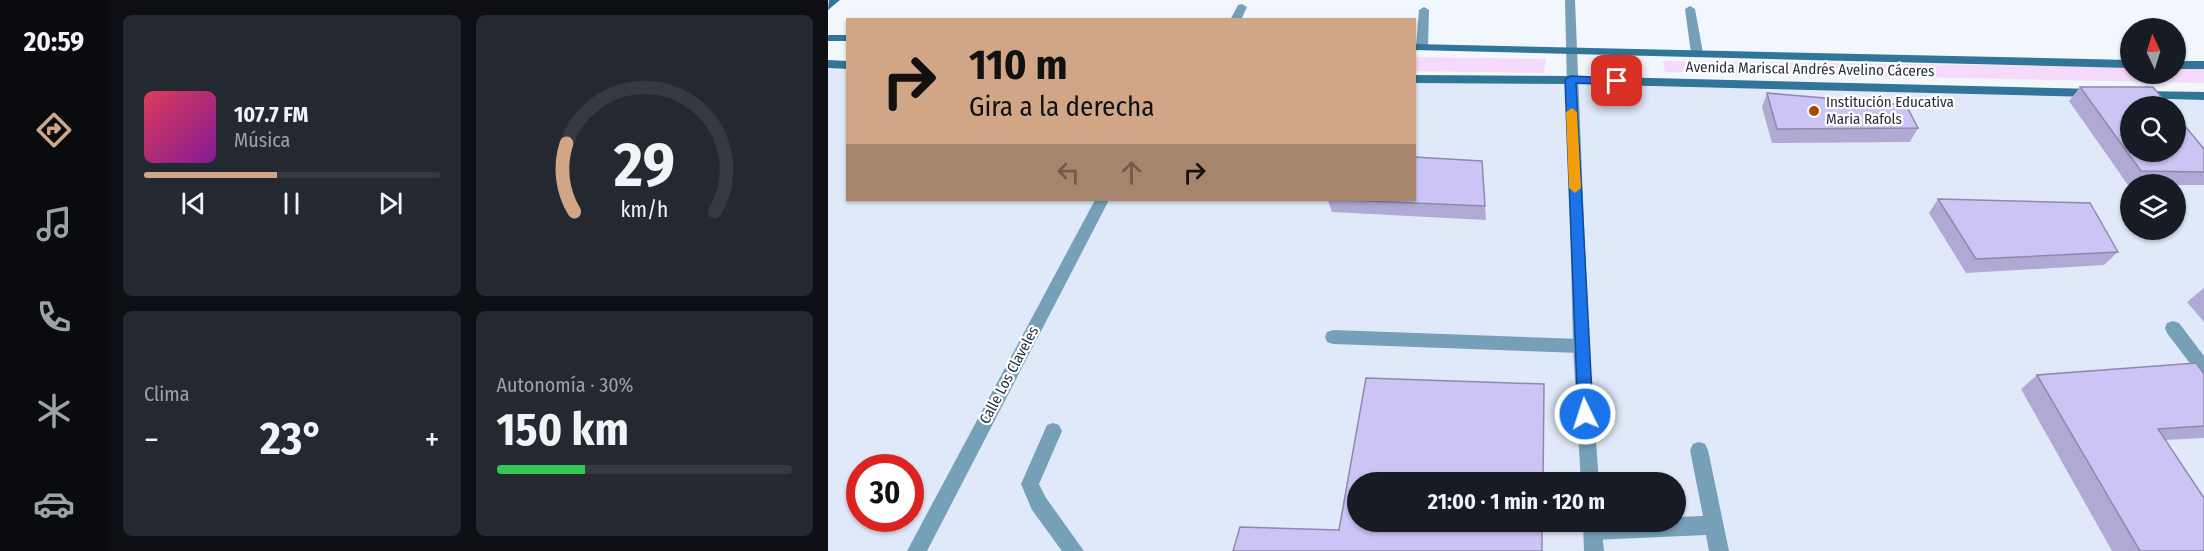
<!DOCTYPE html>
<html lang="es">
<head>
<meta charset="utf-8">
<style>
	body { margin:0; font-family:"Fira Sans Condensed",sans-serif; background:#242831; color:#f1f3f6; height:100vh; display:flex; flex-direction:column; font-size:22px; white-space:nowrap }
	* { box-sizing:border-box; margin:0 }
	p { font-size:20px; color:#9ea1a6 }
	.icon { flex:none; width:33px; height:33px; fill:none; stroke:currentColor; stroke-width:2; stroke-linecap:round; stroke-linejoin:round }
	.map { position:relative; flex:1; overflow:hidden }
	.drawer { display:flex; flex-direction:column; gap:15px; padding:15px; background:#0d0f14; width:720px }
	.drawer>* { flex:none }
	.hud { position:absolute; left:18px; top:18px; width:570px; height:183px; border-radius:0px; box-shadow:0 2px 4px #0004; background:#d1a687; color:#111; overflow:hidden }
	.needle { width:39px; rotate:356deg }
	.buttons { position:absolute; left:1292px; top:18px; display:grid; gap:12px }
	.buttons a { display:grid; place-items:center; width:66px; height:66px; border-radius:50%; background:#171b24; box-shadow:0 2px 4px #0004; font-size:30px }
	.speed { position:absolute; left:18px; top:454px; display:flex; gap:12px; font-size:30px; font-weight:700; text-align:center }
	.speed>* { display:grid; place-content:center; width:78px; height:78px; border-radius:50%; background:#171b24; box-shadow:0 2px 4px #0004; line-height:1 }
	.speed .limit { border:9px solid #d22; background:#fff; color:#111 }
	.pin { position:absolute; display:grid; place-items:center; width:51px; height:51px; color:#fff; margin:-26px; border-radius:12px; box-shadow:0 3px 9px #0006 }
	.me { position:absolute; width:66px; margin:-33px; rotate:356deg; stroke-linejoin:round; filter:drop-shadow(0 0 4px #0008) }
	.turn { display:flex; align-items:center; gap:21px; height:126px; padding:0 24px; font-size:27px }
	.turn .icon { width:78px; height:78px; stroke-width:2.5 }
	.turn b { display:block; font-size:42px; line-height:51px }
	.lanes { display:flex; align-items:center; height:57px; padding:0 24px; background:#0003; justify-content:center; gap:30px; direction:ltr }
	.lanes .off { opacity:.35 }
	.big { font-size:45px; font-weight:700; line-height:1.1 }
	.drawer .widget { flex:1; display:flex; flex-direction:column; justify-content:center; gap:9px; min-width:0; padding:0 21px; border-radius:9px; background:#242831 }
	.drawer .dial { align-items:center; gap:0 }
	.dial svg { height:156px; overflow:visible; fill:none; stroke:#363941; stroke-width:7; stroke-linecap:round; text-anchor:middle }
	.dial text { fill:#f1f3f6; stroke:none }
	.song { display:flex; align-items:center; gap:18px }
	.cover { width:72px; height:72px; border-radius:9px; background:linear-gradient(135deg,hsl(350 70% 55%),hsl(290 70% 35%)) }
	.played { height:6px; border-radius:3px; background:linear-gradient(90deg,#d1a687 45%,#363941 45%) }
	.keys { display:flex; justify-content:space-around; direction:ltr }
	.heat { display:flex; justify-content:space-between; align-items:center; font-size:33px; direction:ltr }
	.charge { height:9px; border-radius:4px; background:linear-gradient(90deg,#34c759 30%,#363941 0) }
	.drawer .tiles { flex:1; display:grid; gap:15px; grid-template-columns:repeat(2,1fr) }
	.trip { position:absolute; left:519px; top:472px; width:339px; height:60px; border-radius:30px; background:#171b24; box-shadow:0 2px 4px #0004; font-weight:700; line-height:60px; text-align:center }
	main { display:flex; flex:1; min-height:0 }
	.tabs { display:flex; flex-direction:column; width:108px; justify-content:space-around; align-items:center; background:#090b0e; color:#9ea1a6 }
	.tabs .icon { width:42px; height:42px }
	.tabs .active { color:#d1a687 }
	.tabs b { font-size:27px; color:#f1f3f6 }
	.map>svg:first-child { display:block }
	.built { fill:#e0e9f9; fill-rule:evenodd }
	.green { fill:#f6dafb }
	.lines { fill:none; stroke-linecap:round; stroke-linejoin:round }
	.lane { fill:#76a0b8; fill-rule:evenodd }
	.street { fill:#76a0b8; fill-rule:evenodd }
	.secondary { fill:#317598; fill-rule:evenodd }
	.wall { fill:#afa9d3 }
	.building { fill:#cbc4f5; stroke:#8e89ac; stroke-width:1.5 }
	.route { fill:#1a73e8; stroke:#114b97; stroke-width:1.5 }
	.slow { fill:#f59e0b }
	.poi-dot { fill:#a94900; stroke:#fff; stroke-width:2 }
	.labels { text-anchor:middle; stroke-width:4.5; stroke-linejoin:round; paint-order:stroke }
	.street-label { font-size:15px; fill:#282f3b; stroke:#fff }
	.poi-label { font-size:15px; fill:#282f3b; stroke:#fff; text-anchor:start }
</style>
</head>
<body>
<main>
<nav class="tabs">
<b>20:59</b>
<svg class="icon active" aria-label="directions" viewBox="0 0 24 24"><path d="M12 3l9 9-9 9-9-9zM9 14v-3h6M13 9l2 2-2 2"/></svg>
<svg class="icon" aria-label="music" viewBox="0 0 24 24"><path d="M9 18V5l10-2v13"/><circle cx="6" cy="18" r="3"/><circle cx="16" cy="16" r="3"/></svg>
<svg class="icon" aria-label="phone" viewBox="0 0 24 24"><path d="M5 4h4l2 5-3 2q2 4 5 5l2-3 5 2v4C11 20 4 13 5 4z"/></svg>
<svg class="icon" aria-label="climate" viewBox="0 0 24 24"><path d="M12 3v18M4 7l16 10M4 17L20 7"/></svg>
<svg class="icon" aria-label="car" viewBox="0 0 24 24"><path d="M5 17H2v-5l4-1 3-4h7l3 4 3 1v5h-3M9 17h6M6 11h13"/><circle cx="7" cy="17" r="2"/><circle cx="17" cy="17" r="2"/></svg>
</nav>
<section class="drawer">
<div class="tiles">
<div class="widget">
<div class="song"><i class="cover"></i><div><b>107.7 FM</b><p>Música</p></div></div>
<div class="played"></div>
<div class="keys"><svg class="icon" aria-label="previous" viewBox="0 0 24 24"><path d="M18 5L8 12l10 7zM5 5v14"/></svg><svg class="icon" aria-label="pause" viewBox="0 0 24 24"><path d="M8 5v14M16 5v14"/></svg><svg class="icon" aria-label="next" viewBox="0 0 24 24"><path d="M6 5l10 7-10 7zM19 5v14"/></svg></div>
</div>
<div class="widget dial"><svg viewBox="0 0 100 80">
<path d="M14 69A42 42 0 1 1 86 69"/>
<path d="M14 69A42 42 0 0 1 10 34" stroke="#d1a687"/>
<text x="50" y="56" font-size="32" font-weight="700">29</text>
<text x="50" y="72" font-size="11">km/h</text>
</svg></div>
<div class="widget"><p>Clima</p>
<div class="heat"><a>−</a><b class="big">23°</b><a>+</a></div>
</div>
<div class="widget"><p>Autonomía · 30%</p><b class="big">150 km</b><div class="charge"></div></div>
</div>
</section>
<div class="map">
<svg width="1376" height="551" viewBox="0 0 1376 551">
	<rect width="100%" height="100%" fill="#f2f6fd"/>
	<path class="built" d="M0,69l19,1 1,130h566l1,-119 789,18v452h-1376zM1302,106h45v46h-45zM1302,184h45v46h-45zM32,468h50v51h-50zM530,483h318v39h-318z"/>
	<path class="green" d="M587,57l131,2 -2,14 -129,-2z
		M835,61l467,6v7h45v-6h29v15l-539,-11z"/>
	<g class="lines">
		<path class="lane" d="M414,4l5,3 -6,13h-11l8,-15z
			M862,6l5,3 8,44 -6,3 -6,-3 -6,-44z
			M596,7l5,3 -1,37 -6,3 -6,-3 3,-37z
			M1345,321l6,2 25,33v20l-6,-2 -31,-41 -2,-5 2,-5z
			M505,330l248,9 6,2 2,5 -2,5 -6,2 -248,-9 -6,-2 -2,-5 2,-5z
			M225,423l6,2 3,6 -23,53 7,14 38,53h-22l-30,-41 -11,-26 26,-59z
			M871,442l6,2 3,6 21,101h-20l-3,-16 -113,5 -7,-2 -2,-7 2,-7 6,-2h84v-5l27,-1 -13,-66 3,-6z"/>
		<path class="street" d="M737,0h10l14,346 10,137h-18l-8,-137z
			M267,200h14l-182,351h-20z
			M755,522h18l3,29h-20z"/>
		<path class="secondary" d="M12,0l-12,10 1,-10z
			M0,35h20v6h-20z
			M586,44l716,16v8l-716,-18z
			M0,60l20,1v8l-20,-1z
			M1347,61h29v8h-29z
			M586,75l157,1 524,13 6,4 -6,4 -524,-13 -157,-1z
			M1312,91l64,1v8l-68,-2 -2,-3z"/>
	</g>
	<path class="wall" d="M1252,87l124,62v36h-29v-1l-47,1 -59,-84z
		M939,93l151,35 -8,14 -138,1 -10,-36z
		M654,161l4,59 -154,-8 -4,-12h86z
		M1110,199l180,53 -14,13 -138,8 -37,-60z
		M1376,288v34l-17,-20z
		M1376,374v64l-39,2 39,111h-92l-91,-162 16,-14z"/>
	<path class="building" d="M1252,87h73l16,19h-39v46h45v-38l29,35v23l-63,-1z
		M939,93l139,12 12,23 -141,1z
		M586,157l68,4 3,45 -141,-6h70z
		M1110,199l152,4 28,49 -142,7z
		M1368,363l8,11v52l-46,3 46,69v53h-64l-103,-176z
		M538,378l178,6 -1,99h-185v39h184v29h-309l7,-24 99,3z"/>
	<path class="route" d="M742,76l47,2 6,3 -6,3 -41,-1 17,331 -2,5 -6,2 -5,-2 -2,-5 -13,-334z"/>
	<path class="slow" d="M744,108l5,4 4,76 -6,5 -6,-5 -3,-76z"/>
	<circle class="poi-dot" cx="986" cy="111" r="6"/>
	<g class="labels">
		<g class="street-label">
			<text transform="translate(982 69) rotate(1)" y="5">Avenida Mariscal Andrés Avelino Cáceres</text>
			<text transform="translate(181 375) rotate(-62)" y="5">Calle Los Claveles</text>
		</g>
		<g class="poi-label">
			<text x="998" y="107">Institución Educativa<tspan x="998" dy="17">Maria Rafols</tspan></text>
		</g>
	</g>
</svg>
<div class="buttons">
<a><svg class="needle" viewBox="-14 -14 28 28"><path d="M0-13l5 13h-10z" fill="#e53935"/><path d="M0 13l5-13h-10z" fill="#9ea1a6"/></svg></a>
<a><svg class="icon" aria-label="search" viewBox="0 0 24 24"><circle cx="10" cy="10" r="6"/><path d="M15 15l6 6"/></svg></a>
<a><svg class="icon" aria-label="layers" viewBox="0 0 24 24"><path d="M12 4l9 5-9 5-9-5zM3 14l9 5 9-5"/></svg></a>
</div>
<div class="speed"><div class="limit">30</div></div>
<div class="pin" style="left:789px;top:81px;background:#d93025"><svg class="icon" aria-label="arrive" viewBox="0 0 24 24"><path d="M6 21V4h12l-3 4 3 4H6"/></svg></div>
<svg class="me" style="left:757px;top:414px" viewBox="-20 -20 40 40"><circle r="17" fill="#1a73e8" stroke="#fff" stroke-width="3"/><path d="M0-11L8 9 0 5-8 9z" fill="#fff"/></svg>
<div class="trip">21:00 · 1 min · 120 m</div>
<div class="hud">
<div class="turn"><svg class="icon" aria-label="right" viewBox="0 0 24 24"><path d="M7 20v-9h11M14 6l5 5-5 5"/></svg><div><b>110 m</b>Gira a la derecha</div></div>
<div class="lanes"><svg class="icon off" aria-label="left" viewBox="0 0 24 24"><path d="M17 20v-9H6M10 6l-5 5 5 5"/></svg><svg class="icon off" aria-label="ahead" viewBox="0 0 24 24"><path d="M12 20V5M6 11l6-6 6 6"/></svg><svg class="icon" aria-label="right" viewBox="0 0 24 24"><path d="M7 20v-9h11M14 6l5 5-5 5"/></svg></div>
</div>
</div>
</main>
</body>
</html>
